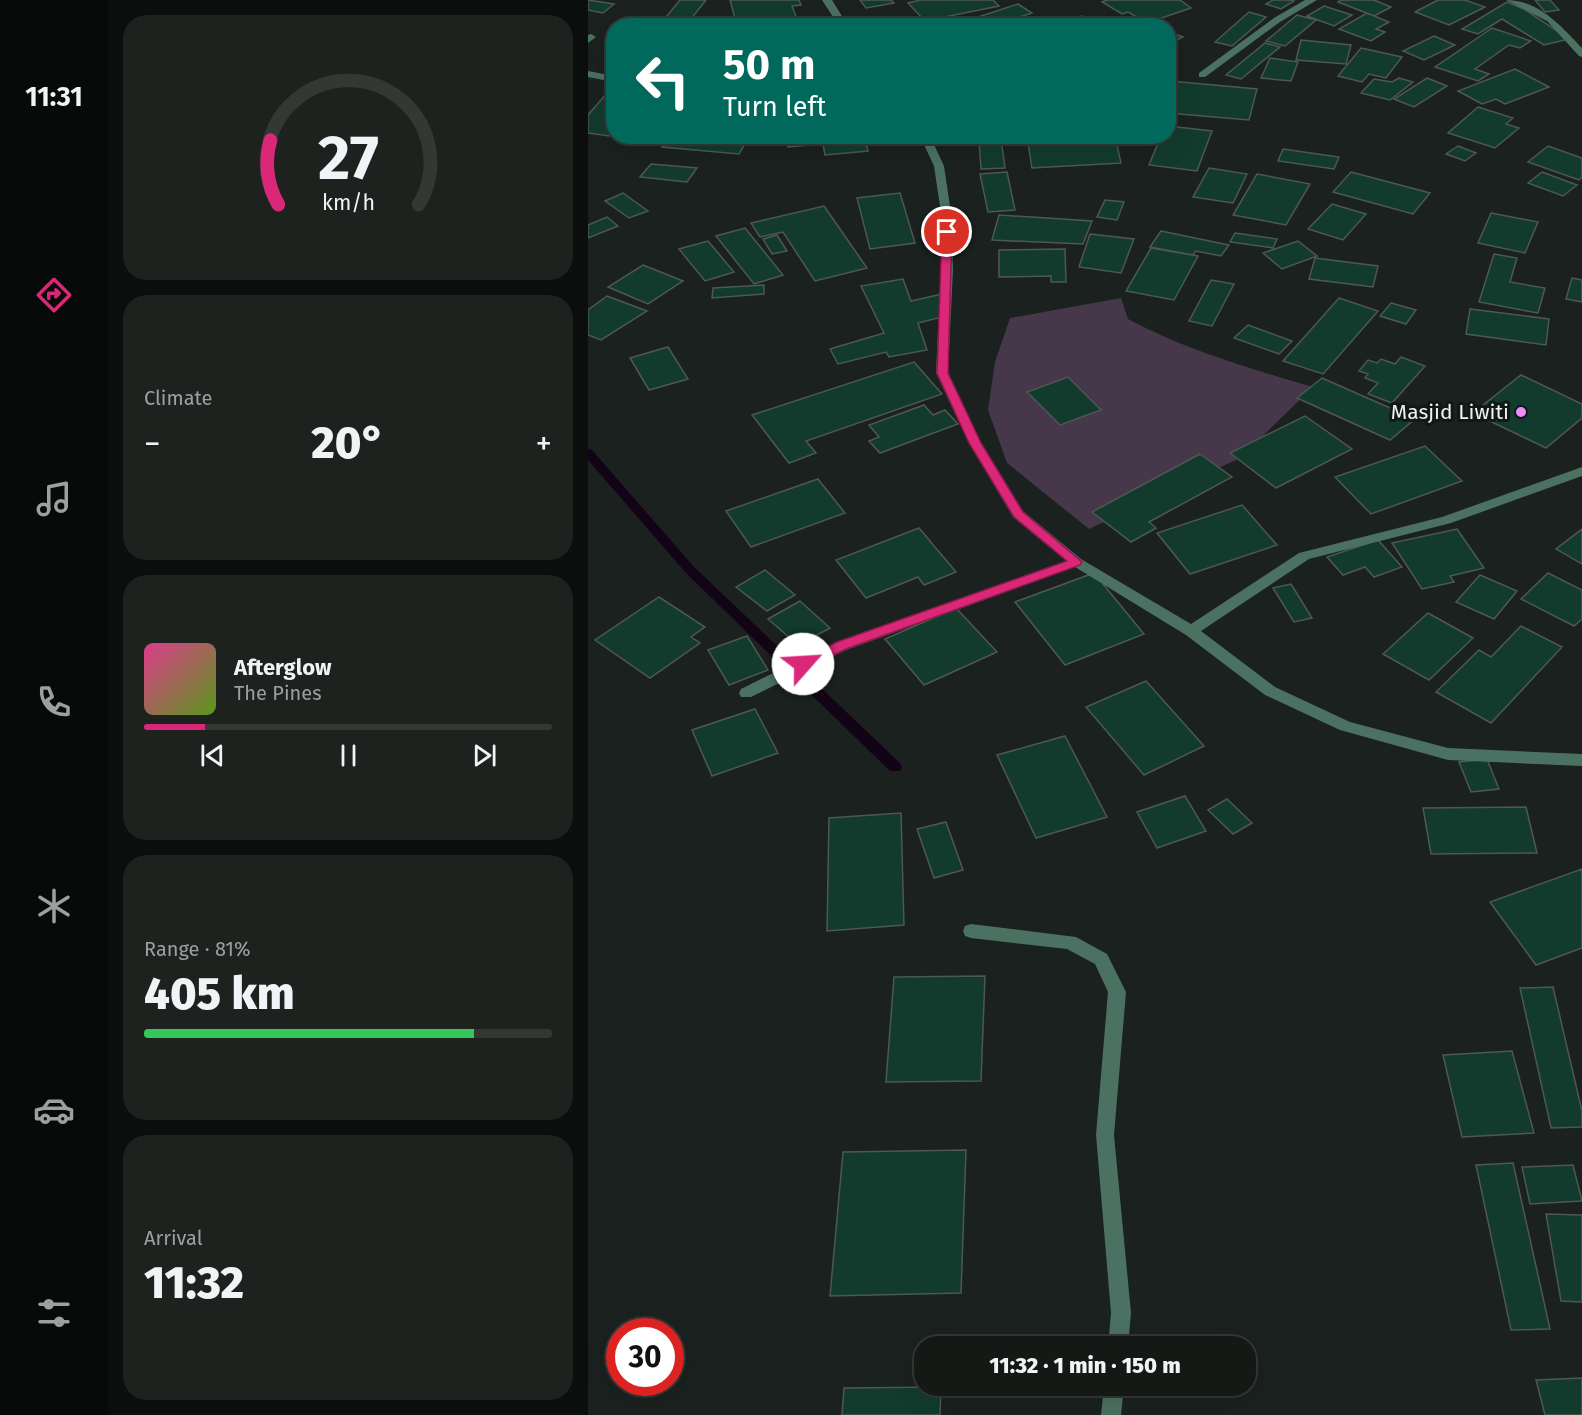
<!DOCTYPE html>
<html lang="en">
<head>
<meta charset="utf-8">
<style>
	body { margin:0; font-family:"Fira Sans",sans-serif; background:#1d221f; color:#f1f3f6; height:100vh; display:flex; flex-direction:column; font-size:22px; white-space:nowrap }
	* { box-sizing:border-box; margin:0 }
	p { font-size:20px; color:#9da0a1 }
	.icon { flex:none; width:33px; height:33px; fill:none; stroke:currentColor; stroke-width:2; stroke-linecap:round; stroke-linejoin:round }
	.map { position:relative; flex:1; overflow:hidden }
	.details { display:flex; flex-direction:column; gap:15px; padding:15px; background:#0b0e0c; width:480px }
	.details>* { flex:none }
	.top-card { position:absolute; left:18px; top:18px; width:570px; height:126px; border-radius:24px; box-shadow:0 6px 24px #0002,0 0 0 2px #333835; background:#00695c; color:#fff; overflow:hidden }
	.speed { position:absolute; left:18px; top:1318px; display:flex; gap:12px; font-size:30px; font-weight:700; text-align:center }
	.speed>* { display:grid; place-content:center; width:78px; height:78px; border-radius:50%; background:#141916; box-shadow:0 6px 24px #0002,0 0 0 2px #333835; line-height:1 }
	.speed .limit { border:9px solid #d22; background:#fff; color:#111 }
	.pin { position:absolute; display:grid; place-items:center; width:51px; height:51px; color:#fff; margin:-26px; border:3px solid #fff; border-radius:50%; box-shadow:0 2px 6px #0007 }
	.me { position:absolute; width:66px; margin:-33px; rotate:64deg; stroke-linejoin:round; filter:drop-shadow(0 0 4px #0008) }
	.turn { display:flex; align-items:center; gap:21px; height:126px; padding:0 18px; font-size:27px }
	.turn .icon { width:78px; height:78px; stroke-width:2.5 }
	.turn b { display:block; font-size:42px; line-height:51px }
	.big { font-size:45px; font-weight:800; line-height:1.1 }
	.details .widget { flex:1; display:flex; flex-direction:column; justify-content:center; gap:9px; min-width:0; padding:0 21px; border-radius:24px; background:#1d221f }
	.details .dial { align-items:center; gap:0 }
	.dial svg { height:156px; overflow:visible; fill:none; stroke:#333835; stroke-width:7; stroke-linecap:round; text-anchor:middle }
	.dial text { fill:#f1f3f6; stroke:none }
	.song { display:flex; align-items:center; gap:18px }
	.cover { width:72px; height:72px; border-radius:9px; background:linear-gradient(135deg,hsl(330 70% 55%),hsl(90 70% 35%)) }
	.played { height:6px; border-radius:3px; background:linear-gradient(90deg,#db2777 15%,#333835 15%) }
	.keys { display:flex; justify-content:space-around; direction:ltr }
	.heat { display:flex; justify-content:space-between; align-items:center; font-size:33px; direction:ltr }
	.charge { height:9px; border-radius:4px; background:linear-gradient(90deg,#34c759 81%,#333835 0) }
	.trip { position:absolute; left:326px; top:1336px; width:342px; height:60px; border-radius:24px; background:#141916; box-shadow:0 6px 24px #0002,0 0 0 2px #333835; font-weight:800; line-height:60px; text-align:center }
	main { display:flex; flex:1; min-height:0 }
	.dock { display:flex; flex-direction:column; width:108px; justify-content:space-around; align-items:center; background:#080a09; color:#9da0a1 }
	.dock .icon { width:42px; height:42px }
	.dock .active { color:#db2777 }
	.dock b { font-size:27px; color:#f1f3f6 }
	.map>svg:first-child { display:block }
	.green { fill:#47374a }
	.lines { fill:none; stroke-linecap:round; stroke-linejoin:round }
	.stream { fill:#130316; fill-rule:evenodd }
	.building { fill:#123b2d; stroke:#4f5753; stroke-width:1.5 }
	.minor { fill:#4b7162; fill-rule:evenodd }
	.route { fill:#db2777; stroke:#8e194d; stroke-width:1.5 }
	.poi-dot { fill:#ec8cfa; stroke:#111815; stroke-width:2 }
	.labels { text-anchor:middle; stroke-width:6; stroke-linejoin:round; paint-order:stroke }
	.poi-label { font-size:21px; fill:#eef3f1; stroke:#111815; text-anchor:end }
</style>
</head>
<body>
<main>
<nav class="dock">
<b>11:31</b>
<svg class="icon active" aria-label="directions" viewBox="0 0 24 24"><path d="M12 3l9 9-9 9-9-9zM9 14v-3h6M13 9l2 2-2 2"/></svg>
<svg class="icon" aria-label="music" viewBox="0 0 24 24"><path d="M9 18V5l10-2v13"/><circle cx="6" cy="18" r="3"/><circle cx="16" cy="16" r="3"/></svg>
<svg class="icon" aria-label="phone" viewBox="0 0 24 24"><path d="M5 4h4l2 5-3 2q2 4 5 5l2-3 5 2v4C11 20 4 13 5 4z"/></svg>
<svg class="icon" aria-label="climate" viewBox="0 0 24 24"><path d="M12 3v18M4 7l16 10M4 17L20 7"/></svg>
<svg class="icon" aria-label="car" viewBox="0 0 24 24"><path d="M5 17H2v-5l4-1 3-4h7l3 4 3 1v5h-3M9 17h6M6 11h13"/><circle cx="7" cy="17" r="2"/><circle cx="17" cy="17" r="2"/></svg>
<svg class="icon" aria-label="filters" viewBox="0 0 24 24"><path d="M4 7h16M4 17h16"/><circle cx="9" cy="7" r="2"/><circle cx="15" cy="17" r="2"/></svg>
</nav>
<section class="details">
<div class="widget dial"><svg viewBox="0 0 100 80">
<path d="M14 69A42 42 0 1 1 86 69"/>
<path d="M14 69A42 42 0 0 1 10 36" stroke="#db2777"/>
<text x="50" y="56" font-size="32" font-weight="700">27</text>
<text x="50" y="72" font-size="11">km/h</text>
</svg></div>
<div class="widget"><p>Climate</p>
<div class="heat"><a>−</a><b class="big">20°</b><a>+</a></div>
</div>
<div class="widget">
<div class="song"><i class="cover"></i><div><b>Afterglow</b><p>The Pines</p></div></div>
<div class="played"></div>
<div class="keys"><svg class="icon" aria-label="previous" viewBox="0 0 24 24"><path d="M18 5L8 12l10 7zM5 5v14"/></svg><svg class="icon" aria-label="pause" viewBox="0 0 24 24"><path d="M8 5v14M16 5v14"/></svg><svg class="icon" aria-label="next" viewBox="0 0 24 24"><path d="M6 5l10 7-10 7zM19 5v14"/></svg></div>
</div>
<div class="widget"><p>Range · 81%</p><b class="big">405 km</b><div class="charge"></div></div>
<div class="widget"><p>Arrival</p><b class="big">11:32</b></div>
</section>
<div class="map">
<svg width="994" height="1415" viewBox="0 0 994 1415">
	<rect width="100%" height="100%" fill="#1a211e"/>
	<path class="green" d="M533,298l7,21c58,31 123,50 185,68l-73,71 -151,71 -82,-66 -19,-53 7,-48 15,-44z"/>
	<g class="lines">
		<path class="stream" d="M0,449l4,1 102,117 206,196 2,4 -2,4h-10l-204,-198 -98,-113z"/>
	</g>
	<path class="building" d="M0,0l26,4 -11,9 -15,-3z
		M92,0h26l-19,24 -25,-2z
		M142,0h69l2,5 -9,1 5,13 -60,7z
		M272,0h31l3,3 -28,5z
		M333,0h72l6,6 -74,15 -17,-18z
		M519,0h73l11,8 -44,15 -19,-11 -6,2 -20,-12z
		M685,0h18l3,1 -13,8 -15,-5z
		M753,0h33l17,7 -17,9 -36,-14z
		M850,0h27l20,7 -36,18 -34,-13z
		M947,0h15l9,10 -14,2z
		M919,2l17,7 45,30 -25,6 -42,-26 -24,15 -16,-5z
		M430,4l14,9 -37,12 -14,-9z
		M736,6l28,9 -18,11 -27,-10z
		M661,12l17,5 -34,29 -17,-4z
		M779,13l22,9 -13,7 9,3 -14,9 -32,-12z
		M709,15l19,5 -31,26 -19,-5z
		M494,16l11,10 -46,-2z
		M904,28l39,13 -11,7 -11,-3 -34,24 14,5 -11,7 -43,-14z
		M580,32l15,5 -15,8z
		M846,36l21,9 -31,15 -21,-9z
		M713,40l50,5 -5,19 -50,-4z
		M677,43l15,4 -39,32 -15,-4z
		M773,48l41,9 -16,21 -17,-4 -7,8 -24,-6z
		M682,58l28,4 -7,19 -30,-3z
		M927,69l34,18 -44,17 -9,-5 -14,5 -24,-13z
		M811,78l14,4 -23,18 -29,-7 13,-14 18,3z
		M839,78l20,8 -33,21 -20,-8z
		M582,81l87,8 -8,31 -81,-7z
		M19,93l7,1v36l-5,6 -21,-3v-18z
		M890,107l35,11 -7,6 13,4 -24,20 -47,-15z
		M580,126l44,5 -15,40 -48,-6 12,-29h7z
		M81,136h81l-11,18 -77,-7z
		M199,136h103l1,4 -25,2 2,9 -43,4 -2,-11 -35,3z
		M527,136l6,27 -89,5 -5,-31z
		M413,139l4,29 -24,1 -2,-29z
		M870,146l18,7 -11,8 -19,-7z
		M960,146l34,12v19l-3,3 -51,-18z
		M695,149l56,8 -5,12 -56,-8z
		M63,164l46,4 -10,14 -47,-5z
		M621,168l38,6 -14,29 -40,-6z
		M419,172l8,38 -27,2 -8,-38z
		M763,172l79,21 -17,21 -80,-22z
		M954,172l35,13 -14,11 -35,-13z
		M669,174l53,10 -24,41 -53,-10z
		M35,193l25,18 -19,7 -24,-17z
		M312,193l15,50 -45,6 -13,-51z
		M517,200l19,2 -7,18 -20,-3z
		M744,204l34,10 -23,26 -35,-11z
		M236,206l43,62 -52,13 -32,-49 -23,5 -9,-14z
		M903,213l47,9 -13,31 -47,-10z
		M411,215l93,6 -9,23 -91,-4z
		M19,217l11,9 -30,12v-13z
		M157,228l38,47 -29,9 -38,-48z
		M573,231l68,14 -8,11 -25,-5 -3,4 -43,-8z
		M647,233l42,6 -4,9 -43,-6z
		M502,234l44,5 -13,34 -42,-6z
		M189,235l10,16 -15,3 -9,-15z
		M120,241l26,31 -29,9 -26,-32z
		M710,241l19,15 -35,13 -19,-16z
		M563,248l47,8 -24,44 -48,-9z
		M477,249l1,33h-15v-6l-52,1v-27z
		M906,254l23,4 -7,24 35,6 -7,25 -59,-11z
		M727,258l63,8 -5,21 -64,-8z
		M55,265l40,16 -35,23 -40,-17z
		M984,278l10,2v22l-16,-3z
		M315,279l8,22 31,-7v23l-24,6 9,27 -38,7 -3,-5 -48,12 -8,-15 54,-16 -23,-47z
		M623,280l23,4 -22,42 -23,-5z
		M176,285v9l-52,4 1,-10z
		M19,296l40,15 -46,29 -13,-5v-25z
		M751,298l39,13 -55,63 -40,-13z
		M803,303l25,7 -10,14 -26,-8z
		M882,309l79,10 -3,26 -80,-11z
		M660,325l44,16 -13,13 -45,-16z
		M80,347l20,32 -39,11 -19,-32z
		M813,357l24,9 -33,37 -24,-9 10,-11 -13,-5 3,-4 -9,-3 9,-11 9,3 4,-4 14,5z
		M326,362l28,32 -136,47 10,12 -27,10 -37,-48z
		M933,375l61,29v14l-36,30 -73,-35z
		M480,377l33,33 -41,15 -33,-33z
		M734,378l93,41 -25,21 -93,-42z
		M336,405l9,10 12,-5 13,14 -78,29 -11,-12 10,-4 -10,-12z
		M717,416l47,33 -76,39 -46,-35z
		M837,446l37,35 -91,33 -36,-37z
		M612,454l32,23 -83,45 7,6 -25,14 -39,-30z
		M230,479l27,34 -94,34 -25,-36z
		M654,505l35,40 -87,29 -33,-41z
		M331,528l37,44 -32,13 -6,-8 -52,21 -30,-38z
		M869,529l27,39 -34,8 4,6 -32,7 -30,-46z
		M994,529v35l-26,-15z
		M790,540l24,27 -28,10 -9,-10 -22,8 -16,-18z
		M177,570l30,25 -28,16 -31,-24z
		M506,573l50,61 -79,31 -50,-63z
		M960,573l34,17v29l-8,7 -53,-27z
		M892,575l37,16 -23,28 -38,-17z
		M703,584l21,34 -18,4 -21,-34z
		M71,597l46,30 -14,10 9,6 -50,35 -55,-38z
		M212,601l30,27 -32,17 -30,-26z
		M368,608l41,44 -73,33 -39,-46z
		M840,613l45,25 -44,42 -46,-26z
		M933,626l41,21 -71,76 -55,-31 43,-42 12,7z
		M159,636l21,34 -39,15 -21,-35z
		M558,681l58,65 -60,29 -58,-68z
		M167,709l23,44 -66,23 -20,-46z
		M477,736l42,81 -71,21 -39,-83z
		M899,759l12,30 -28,3 -12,-30z
		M597,796l21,35 -49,17 -20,-36z
		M639,799l25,24 -19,11 -25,-24z
		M938,807l11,46 -106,1 -8,-46z
		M313,813l3,112 -77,6 2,-113z
		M358,822l17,48 -29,8 -17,-49z
		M994,869v79l-46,17 -46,-63z
		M397,976l-4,105 -95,1 8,-105z
		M965,987l29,124v16l-31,1 -31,-140z
		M924,1051l22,82 -72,4 -19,-82z
		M378,1150l-5,143 -131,3 13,-144z
		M925,1163l37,166 -39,1 -35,-165z
		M985,1165l9,36 -52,3 -8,-37z
		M958,1214l36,1v87l-21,-1z
		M994,1378v37h-37l-9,-35z
		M353,1387l-1,28h-98l2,-27z"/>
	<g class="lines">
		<path class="minor" d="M234,0h10l16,26h-9z
			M717,0h12l-37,22 -75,55h-6v-4l75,-55z
			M918,0c33,0 55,26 76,48v9l-3,-1 -32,-35z
			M3,34l5,3 -8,6v-8z
			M0,71l26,5v6l-26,-5z
			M332,136h10l14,30 7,47 2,57 -5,103 33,70 42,68 58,48 110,65 108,-71 143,-36 140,-50v9l-131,47 -142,36 -108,72 74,56 75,35 98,26 134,6v12l-134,-6 -108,-30 -75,-35 -79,-60 -111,-68 -229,83 -95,47h-10l-2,-4 2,-4 95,-47 230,-81 -53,-44 -44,-74 -33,-70 5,-103v-57l-7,-47z
			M383,924l105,13 31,17 19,38 -12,143 17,178 -3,34h-20l3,-34 -15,-178 12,-143 -13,-28 -28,-15 -96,-11 -6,-2 -2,-5 2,-5z
			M516,1386h20l-3,29h-20z"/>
	</g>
	<path class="route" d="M359,229l5,3 -4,141 33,70 42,69 59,50 -2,3 -234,84 -38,19h-9l-2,-4 2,-3 38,-19 230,-81 -53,-44 -45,-74 -32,-70 5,-141z"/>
	<circle class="poi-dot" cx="933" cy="412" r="6"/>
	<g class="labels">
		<g class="poi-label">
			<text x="921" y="419">Masjid Liwiti</text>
		</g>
	</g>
</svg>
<div class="speed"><div class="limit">30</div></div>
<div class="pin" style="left:359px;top:232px;background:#d93025"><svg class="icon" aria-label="arrive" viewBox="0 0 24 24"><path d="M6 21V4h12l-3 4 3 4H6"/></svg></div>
<svg class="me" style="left:215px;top:664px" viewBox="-20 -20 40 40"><circle r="19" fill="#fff"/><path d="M0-13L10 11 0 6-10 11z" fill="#db2777"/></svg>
<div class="trip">11:32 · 1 min · 150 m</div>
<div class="top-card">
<div class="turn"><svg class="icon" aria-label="left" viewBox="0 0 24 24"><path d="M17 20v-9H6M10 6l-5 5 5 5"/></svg><div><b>50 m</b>Turn left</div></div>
</div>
</div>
</main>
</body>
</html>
